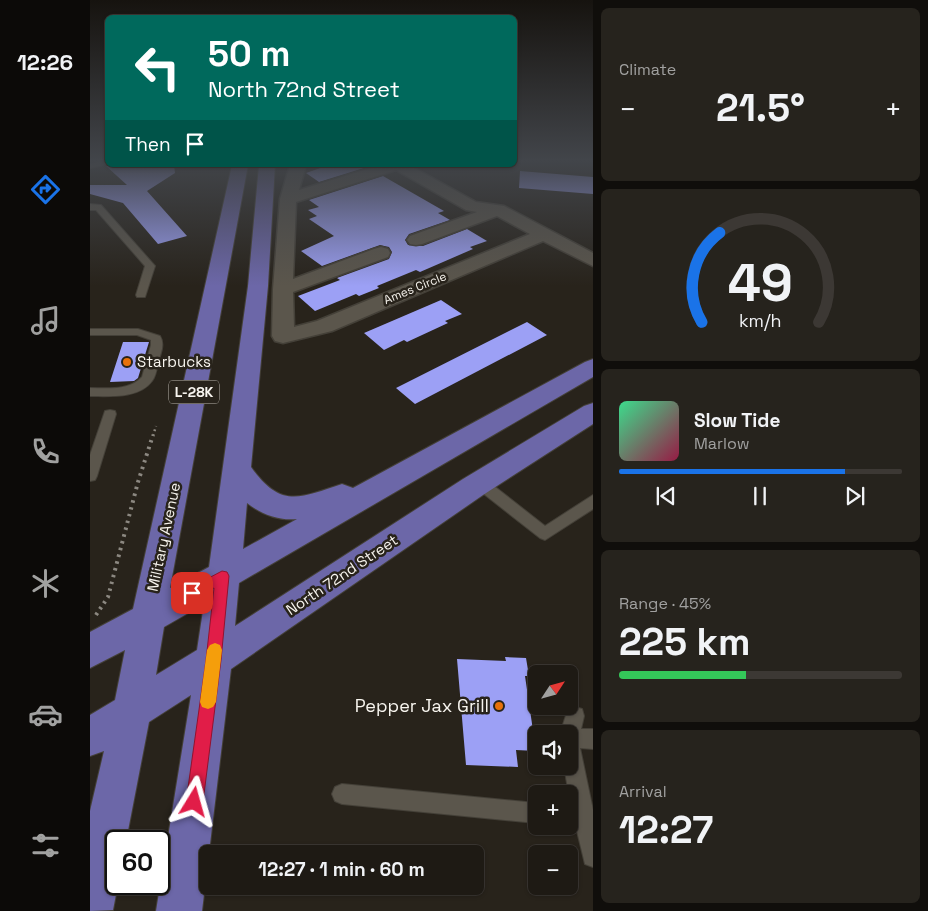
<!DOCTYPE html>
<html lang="en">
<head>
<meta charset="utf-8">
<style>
	body { margin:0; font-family:"Space Grotesk",sans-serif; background:#26231d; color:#f1f3f6; height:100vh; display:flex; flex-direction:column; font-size:19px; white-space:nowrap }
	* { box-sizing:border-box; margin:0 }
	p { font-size:16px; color:#a1a1a0 }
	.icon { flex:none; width:28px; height:28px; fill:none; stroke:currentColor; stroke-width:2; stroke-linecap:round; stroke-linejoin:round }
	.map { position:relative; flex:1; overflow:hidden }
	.side { display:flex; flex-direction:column; gap:8px; padding:8px; background:#100e0b; width:335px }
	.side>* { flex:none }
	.banner { position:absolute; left:15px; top:15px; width:412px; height:152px; border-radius:8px; box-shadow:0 1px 4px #0004,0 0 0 1px #3c3834; background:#00695c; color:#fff; overflow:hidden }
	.needle { width:32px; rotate:54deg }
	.controls { position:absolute; left:438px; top:665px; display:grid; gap:10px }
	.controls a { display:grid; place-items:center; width:50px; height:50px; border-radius:8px; background:#1e1a14; box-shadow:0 1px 4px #0004,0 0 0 1px #3c3834; font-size:25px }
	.speed { position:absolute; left:15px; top:830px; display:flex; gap:10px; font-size:25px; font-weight:700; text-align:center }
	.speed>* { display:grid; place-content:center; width:65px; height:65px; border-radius:50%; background:#1e1a14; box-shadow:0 1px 4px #0004,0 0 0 1px #3c3834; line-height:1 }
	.speed .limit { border:2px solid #111; border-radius:8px; background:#fff; color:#111 }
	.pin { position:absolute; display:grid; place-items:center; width:42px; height:42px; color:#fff; margin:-21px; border-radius:10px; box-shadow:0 2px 8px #0006 }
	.me { position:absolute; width:55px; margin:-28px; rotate:8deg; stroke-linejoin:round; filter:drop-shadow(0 0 4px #0008) }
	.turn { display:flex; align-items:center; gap:18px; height:105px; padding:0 20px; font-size:22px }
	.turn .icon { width:65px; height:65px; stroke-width:2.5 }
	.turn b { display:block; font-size:35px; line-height:42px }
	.then { display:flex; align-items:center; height:48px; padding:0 20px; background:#0003; gap:10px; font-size:19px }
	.big { font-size:38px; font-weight:700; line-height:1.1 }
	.side .widget { flex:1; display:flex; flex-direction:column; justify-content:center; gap:8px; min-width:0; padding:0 18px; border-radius:8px; background:#26231d }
	.side .dial { align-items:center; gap:0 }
	.dial svg { height:130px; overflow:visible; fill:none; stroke:#3c3834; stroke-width:7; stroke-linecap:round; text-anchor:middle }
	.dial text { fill:#f1f3f6; stroke:none }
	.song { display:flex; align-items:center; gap:15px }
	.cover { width:60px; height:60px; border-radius:8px; background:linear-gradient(135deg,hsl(150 70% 55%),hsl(340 70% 35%)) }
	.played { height:5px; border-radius:2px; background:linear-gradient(90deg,#1a73e8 80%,#3c3834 80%) }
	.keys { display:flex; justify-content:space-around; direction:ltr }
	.heat { display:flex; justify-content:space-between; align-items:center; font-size:28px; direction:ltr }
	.charge { height:8px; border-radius:4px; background:linear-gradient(90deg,#34c759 45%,#3c3834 0) }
	.trip { position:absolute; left:109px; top:845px; width:285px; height:50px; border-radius:8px; background:#1e1a14; box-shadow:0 1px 4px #0004,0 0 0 1px #3c3834; font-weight:700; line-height:50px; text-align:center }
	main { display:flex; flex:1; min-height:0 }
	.menu { display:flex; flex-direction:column; width:90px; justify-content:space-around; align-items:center; background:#0c0a08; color:#a1a1a0 }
	.menu .icon { width:35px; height:35px }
	.menu .current { color:#1a73e8 }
	.menu b { font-size:22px; color:#f1f3f6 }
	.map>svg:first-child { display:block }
	.building { fill:#9ca0f5 }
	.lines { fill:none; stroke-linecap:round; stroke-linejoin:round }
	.service-casing { stroke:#444038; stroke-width:2 }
	.minor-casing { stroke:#444038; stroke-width:3 }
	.primary-casing { stroke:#444038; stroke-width:2 }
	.path-far1 { stroke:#8c8881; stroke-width:2.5; stroke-dasharray:2 3; stroke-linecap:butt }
	.path { stroke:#8c8881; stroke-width:4; stroke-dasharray:2.5 4.5; stroke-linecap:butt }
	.service { fill:#5b564c; fill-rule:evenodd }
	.minor { fill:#5b564c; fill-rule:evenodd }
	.primary { fill:#6c67a8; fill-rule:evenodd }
	.route { fill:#e11d48; stroke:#92132f }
	.slow { fill:#f59e0b }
	.food-dot { fill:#e8710a; stroke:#28231b; stroke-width:2 }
	.labels { text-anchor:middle; stroke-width:5; stroke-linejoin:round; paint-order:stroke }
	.far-street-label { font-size:12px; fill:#f8f5ef; stroke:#28231b }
	.shield { fill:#28231b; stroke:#bab6af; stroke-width:1 }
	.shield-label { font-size:14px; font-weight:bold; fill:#f8f5ef }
	.poi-label { font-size:15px; fill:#f8f5ef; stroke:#28231b; text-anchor:start }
	.street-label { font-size:15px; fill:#f8f5ef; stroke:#28231b }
	.near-poi-label { font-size:18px; fill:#f8f5ef; stroke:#28231b; text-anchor:end }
</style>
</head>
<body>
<main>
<nav class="menu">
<b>12:26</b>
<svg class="icon current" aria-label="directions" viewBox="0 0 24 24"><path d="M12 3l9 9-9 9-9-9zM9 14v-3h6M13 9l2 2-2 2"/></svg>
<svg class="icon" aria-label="music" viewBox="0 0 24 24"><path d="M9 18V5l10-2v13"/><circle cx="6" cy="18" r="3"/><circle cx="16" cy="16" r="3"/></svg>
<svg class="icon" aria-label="phone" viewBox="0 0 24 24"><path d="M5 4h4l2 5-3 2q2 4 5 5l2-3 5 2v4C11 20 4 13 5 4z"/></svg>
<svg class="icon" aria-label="climate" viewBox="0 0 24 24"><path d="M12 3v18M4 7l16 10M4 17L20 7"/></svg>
<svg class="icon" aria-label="car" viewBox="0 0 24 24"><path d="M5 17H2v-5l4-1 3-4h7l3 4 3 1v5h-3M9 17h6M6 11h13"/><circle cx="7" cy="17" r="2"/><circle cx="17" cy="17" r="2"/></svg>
<svg class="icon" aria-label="filters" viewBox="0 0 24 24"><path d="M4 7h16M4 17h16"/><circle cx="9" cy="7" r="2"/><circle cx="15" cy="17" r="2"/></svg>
</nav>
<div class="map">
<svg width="503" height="911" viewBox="0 0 503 911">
	<rect width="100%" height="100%" fill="#28231b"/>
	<path class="building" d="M20,165h64l1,8 -28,18 40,45 -29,8 -35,-41 -33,-9v-9h37l-21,-19z
		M239,165h34l4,2 -48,15 -13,-9z
		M430,171l73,6v17l-74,-6z
		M293,176l61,35 -6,2 12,7 -41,14 -4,6 3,5 15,1 44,-17 20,12 -17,6 3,2 -53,23 -4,-2 -39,16 2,2 -20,8 -3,-2 -41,17 -17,-15 42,-16 -3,-2 52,-19 3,-7 -3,-5 -9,-2 -58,21 -21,-15 33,-15 -25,-17 8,-3 -9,-6 11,-3 -10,-7z
		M351,300l21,14 -17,7 3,2 -41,19 -3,-2 -20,10 -20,-17z
		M437,322l20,13 -132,69 -19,-16z
		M33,342h26l-11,36 -4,3 -24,1z
		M415,657l21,1 3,18h-4l11,75 -20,-1 2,17 -52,-2 -9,-106 49,2z"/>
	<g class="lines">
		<defs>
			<path id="service" d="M18,160v4l-18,4v-4z
				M0,204l11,1 54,61 -10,31h-8l-1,-2 9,-29 -49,-56h-6z
				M0,329h48l22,7c5,8 1,17 -2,26 -1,6 -2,14 -6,19 -13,18 -42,15 -62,15v-8c18,0 39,3 52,-11l9,-32v-5l-14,-5h-47z
				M20,410l5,1 1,3 -19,62 -2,4 -5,1v-26l14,-41 1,-3z
				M390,478l5,1 60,47 48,-31v14l-48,31 -5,-2 -65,-51 -2,-4 2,-4z
				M485,707l7,2 2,7 -3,13h12v20l-13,-1 13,62v57l-8,-3 -9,-37 -8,-1 1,-20h2l-7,-40h5v-32h-9l8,-25z
				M252,784l194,19v20l-194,-19 -7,-3 -3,-7 3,-7z"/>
			<path id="minor" d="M200,165h16l-7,25 82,-25h28l67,37 28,4 89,47v13l-50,-25 -211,90 -49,12 -8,-2 -3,-5 1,-47 7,-90zM306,170l70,40 11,2 -67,24 -3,4 3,4 6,1 6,-1 75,-28 33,18 -213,87 -23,6 -1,-35 95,-35 2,-4 -2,-4 -7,-2 -7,2 -81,30 3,-77z"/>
			<path id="primary" d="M142,165h16l-78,423 39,-21 39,-281 11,-121h16l-7,121 -17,181c30,42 48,31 91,17l11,4 232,-126 8,-3v18l-354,206 -4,43 228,-147 121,-73 9,-3v21l-110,71 -252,174 -29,242h-46l35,-216 -42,27 -23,119h-10v43h2l-5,26 -23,1v-100l14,-60 -14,5v-41l25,-15 10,-50 -35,18v-36l43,-23zM157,503c14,11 32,18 50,16l-54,30zM114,604l-7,46 -41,25 8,-48z"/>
		</defs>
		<use href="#service" class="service-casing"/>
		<use href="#minor" class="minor-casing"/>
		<use href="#primary" class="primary-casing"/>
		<path class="path-far1" d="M63,436l3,-10"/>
		<path class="path" d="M6,615l12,-18 30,-115 15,-47"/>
		<use href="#service" class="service"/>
		<use href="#minor" class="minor"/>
		<use href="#primary" class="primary"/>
	</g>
	<linearGradient id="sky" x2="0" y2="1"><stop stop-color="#16130f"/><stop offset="0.56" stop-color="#42454a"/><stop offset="1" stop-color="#42454a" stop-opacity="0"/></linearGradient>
	<rect width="503" height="286" fill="url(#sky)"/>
	<path class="route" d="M132,571l5,1 2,4 -8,84 -18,142 -3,6 -6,2 -6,-2 -2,-6 20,-142 8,-72 -22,11 -4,-2 -2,-4 2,-4z"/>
	<path class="slow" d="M125,643l5,2 2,5 -6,52 -3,5 -5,2 -6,-2 -2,-5 7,-52 3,-5z"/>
	<g class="food-dot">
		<circle cx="37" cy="362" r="5"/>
		<circle cx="409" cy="706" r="5"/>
	</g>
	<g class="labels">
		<g class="far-street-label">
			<text transform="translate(325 288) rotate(-22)" y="4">Ames Circle</text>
		</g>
		<rect class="shield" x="79" y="380.5" width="50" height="23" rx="4"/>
		<g class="shield-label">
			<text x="104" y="397">L-28K</text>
		</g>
		<g class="poi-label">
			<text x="47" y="367">Starbucks</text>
		</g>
		<g class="street-label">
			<text transform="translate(74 537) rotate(-78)" y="5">Military Avenue</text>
			<text transform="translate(252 575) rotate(-34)" y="5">North 72nd Street</text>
		</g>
		<g class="near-poi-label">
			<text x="399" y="712">Pepper Jax Grill</text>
		</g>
	</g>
</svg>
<div class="controls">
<a><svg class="needle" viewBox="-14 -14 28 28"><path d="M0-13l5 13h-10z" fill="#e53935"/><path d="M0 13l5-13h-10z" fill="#a1a1a0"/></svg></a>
<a><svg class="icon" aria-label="sound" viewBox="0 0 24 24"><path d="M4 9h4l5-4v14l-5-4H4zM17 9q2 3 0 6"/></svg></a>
<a>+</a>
<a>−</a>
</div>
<div class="speed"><div class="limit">60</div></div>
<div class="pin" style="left:102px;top:593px;background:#d93025"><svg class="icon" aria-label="arrive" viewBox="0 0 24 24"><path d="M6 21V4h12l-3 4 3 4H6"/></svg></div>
<svg class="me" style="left:104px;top:802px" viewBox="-20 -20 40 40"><path d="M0-17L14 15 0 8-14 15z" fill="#e11d48" stroke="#fff" stroke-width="4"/></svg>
<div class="trip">12:27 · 1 min · 60 m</div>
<div class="banner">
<div class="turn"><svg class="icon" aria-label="left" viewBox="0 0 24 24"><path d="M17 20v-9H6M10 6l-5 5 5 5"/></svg><div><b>50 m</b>North 72nd Street</div></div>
<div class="then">Then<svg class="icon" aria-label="arrive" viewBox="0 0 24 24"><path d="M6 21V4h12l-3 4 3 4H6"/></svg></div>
</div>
</div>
<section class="side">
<div class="widget"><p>Climate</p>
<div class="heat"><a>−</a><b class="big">21.5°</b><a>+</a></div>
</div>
<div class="widget dial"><svg viewBox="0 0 100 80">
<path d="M14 69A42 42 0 1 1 86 69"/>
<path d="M14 69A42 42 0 0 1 25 14" stroke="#1a73e8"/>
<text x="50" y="56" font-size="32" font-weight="700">49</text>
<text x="50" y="72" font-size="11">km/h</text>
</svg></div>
<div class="widget">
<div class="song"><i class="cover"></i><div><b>Slow Tide</b><p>Marlow</p></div></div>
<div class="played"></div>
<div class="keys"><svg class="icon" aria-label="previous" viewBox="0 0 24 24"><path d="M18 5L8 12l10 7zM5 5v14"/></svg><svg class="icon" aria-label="pause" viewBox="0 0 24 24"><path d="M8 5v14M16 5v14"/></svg><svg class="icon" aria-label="next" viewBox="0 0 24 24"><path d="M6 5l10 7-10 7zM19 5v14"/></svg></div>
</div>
<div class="widget"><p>Range · 45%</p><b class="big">225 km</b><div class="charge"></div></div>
<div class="widget"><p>Arrival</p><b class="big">12:27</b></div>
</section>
</main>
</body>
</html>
